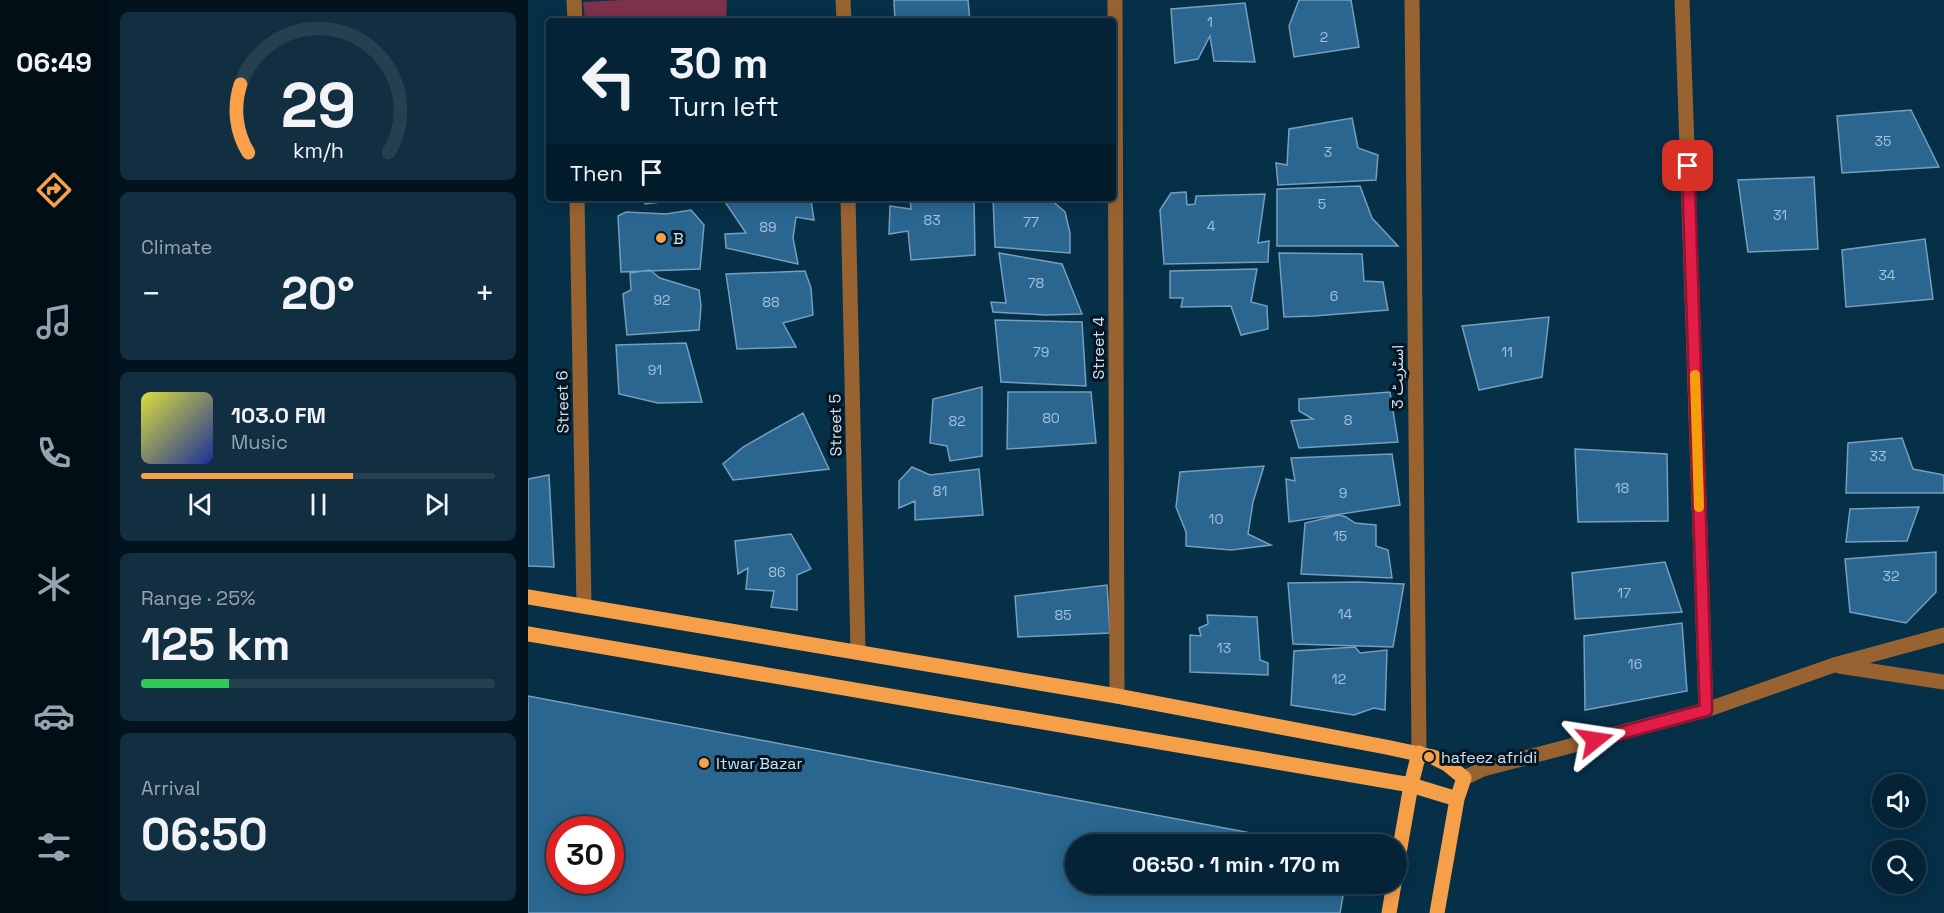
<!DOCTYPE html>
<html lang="en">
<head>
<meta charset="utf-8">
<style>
	body { margin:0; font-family:"Space Grotesk","Noto Sans Arabic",sans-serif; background:#122f42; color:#f1f3f6; height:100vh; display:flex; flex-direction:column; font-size:22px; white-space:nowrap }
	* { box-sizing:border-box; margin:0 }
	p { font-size:20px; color:#97a4ad }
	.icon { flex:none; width:33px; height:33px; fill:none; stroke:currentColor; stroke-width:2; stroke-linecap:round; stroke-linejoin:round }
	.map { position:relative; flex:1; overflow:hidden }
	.sheet { display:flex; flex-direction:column; gap:12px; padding:12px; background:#02131e; width:420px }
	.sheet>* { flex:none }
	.hud { position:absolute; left:18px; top:18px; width:570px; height:183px; border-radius:6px; box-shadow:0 3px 15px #0003,0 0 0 2px #254051; background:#042336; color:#f1f3f6; overflow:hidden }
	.tools { position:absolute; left:1344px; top:774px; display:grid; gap:12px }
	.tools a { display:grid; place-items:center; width:54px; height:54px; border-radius:50%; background:#042336; box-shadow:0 3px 15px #0003,0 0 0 2px #254051; font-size:30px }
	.speed { position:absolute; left:18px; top:816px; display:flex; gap:12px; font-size:30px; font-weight:700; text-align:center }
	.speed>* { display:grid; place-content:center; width:78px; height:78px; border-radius:50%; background:#042336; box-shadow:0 3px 15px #0003,0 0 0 2px #254051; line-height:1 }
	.speed .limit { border:9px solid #d22; background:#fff; color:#111 }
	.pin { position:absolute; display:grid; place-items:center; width:51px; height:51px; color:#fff; margin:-26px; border-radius:12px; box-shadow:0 3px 9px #0006 }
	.me { position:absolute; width:66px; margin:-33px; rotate:75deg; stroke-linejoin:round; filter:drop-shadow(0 0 4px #0008) }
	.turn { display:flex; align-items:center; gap:21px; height:126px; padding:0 24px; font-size:27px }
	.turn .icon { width:78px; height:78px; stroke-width:2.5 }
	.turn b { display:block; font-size:42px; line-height:51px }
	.then { display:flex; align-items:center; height:57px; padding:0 24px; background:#0003; gap:12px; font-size:22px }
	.big { font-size:45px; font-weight:800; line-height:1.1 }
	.sheet .tile { flex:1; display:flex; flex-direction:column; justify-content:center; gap:9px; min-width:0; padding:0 21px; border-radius:9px; background:#122f42 }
	.sheet .dial { align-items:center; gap:0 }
	.dial svg { height:156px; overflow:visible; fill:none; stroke:#254051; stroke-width:7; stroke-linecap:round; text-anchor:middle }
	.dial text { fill:#f1f3f6; stroke:none }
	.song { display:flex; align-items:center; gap:18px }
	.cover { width:72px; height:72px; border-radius:9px; background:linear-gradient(135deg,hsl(60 70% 55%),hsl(230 70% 35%)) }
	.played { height:6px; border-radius:3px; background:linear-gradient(90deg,#f8a14a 60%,#254051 60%) }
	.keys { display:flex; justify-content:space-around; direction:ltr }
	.heat { display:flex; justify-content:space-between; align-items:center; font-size:33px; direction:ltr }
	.charge { height:9px; border-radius:4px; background:linear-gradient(90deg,#34c759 25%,#254051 0) }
	.trip { position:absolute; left:537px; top:834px; width:342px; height:60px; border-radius:30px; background:#042336; box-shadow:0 3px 15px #0003,0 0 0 2px #254051; font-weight:800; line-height:60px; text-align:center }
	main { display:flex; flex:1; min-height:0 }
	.tabs { display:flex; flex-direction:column; width:108px; justify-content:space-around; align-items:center; background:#020e16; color:#97a4ad }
	.tabs .icon { width:42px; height:42px }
	.tabs .selected { color:#f8a14a }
	.tabs b { font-size:27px; color:#f1f3f6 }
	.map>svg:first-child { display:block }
	.green { fill:#7d314a }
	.building { fill:#2a6690; stroke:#769ebd; stroke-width:1.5; fill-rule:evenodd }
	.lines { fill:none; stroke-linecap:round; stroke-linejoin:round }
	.minor { stroke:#986331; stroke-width:15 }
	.major { stroke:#f69f49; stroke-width:15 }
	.route-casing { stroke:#92132f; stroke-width:15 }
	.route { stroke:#e11d48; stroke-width:10 }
	.slow { stroke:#f59e0b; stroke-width:10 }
	.poi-dot { fill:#f8a14a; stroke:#061621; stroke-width:2 }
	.labels { text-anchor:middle; stroke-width:6; stroke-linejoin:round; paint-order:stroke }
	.number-label { font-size:14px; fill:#a4c2d9 }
	.poi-label { font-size:16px; fill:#cce1f1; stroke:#061621; text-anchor:start }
	.street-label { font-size:16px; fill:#cce1f1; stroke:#061621 }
</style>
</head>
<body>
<main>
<nav class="tabs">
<b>06:49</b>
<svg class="icon selected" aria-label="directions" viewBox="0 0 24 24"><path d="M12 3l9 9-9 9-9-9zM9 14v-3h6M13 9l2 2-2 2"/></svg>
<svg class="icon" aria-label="music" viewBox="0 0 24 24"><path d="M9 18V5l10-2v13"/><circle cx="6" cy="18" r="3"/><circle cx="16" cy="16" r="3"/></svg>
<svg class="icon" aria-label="phone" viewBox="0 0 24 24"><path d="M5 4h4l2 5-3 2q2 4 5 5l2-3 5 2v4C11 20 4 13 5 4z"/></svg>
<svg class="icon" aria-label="climate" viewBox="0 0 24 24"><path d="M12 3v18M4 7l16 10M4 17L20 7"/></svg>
<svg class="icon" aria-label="car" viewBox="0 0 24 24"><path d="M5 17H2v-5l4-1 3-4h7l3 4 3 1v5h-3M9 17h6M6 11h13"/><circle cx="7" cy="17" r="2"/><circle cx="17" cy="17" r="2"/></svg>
<svg class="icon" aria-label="filters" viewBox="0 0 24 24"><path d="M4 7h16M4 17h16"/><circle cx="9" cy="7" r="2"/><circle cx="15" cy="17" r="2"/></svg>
</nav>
<section class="sheet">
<div class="tile dial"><svg viewBox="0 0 100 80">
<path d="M14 69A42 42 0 1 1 86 69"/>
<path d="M14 69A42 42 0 0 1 10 34" stroke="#f8a14a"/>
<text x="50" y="56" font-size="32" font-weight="700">29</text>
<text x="50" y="72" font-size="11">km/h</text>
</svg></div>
<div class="tile"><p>Climate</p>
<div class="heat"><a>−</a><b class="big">20°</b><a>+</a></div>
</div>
<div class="tile">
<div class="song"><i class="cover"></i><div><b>103.0 FM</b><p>Music</p></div></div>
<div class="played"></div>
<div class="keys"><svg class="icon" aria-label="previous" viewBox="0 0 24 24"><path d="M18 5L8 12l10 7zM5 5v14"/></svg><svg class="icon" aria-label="pause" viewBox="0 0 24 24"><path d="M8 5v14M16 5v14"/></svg><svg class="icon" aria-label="next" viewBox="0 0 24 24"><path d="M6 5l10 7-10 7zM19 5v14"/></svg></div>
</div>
<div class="tile"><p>Range · 25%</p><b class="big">125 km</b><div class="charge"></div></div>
<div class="tile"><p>Arrival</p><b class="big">06:50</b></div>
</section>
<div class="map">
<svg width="1416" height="913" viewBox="0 0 1416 913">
	<rect width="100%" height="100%" fill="#062f48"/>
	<path class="green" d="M94,0h105l-1,21h-141l-2,-19z"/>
	<path class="building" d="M366,0h74l2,21h-75z
		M771,0h52l8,47 -65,10 -5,-31z
		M717,3l10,59 -41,-1 -4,-25 -12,23 -23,4 -4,-54z
		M1383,110l28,57 -97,6 -5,-57z
		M824,118l6,30 20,7 -2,25 -98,5 -2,-22 11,2 2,-36z
		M1286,177l4,72 -70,3 -10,-72z
		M832,186l12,32 26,28h-121v-57z
		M658,192l1,13 8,-1 1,-8 69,-2 -7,49 11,-2 -1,21 -104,2 -4,-54 11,-17z
		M116,198h51l-50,6z
		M398,198h48l1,57 -64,5 -3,-29 -19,3 1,-28 21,3 -1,-10z
		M465,198h56l16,14 5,21v20l-75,-6z
		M283,200l3,20 -18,-3 -3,21 5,26 -72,-16 -1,-14 21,-1 -21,-31z
		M163,210l13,15 -4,44 -79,3 -3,-56 8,-4 40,2z
		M1397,239l8,60 -87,8 -4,-57z
		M471,253l63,11 20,50 -37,1 -52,-3 -2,-10 15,1z
		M751,253l83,1 2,27 19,1 5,28 -74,6 -30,1z
		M729,269l-6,33 16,4 1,23 -27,6 -10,-29 -50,1 2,-9h-13v-27z
		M122,270l10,8 39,12 2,16 -2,24 -72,5 -4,-41 8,-4 -1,-17z
		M277,271l6,17 2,27 -30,8 13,24 -59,2 -11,-75z
		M1021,317l-7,60 -63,13 -17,-64z
		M467,320l87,2 4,64 -85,-4z
		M158,343l16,59 -44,1 -39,-9 -3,-49z
		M454,387v69l-32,5 -3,-15 -17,-3 3,-44z
		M480,392h83l5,51 -89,6z
		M862,392l8,50 -99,6 -8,-27 22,-2 -14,-8v-12z
		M275,413l26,56 -96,11 -10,-16 20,-17z
		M1374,438l11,31 31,6v18h-98l2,-50z
		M1047,449l92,5 1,67 -90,1z
		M864,454l8,51 -111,17 -3,-43 9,2 -4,-23z
		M736,466l-11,36 -5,32 23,11 -40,5 -45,-4v-14l-10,-25 4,-35z
		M384,467l18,8 49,-6 4,46 -68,5v-19l-16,7v-27z
		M21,475l5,92 -26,-1v-87z
		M1391,507l-12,34 -61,1 4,-33z
		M811,515l7,2 9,6 21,2v21l12,4 4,28 -91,-4 4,-51z
		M263,534l20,35 -14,6v35l-26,-3 3,-16 -28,-2 2,-21 -10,6 -3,-33z
		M1408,552v40l-30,31 -56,-11 -5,-53z
		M1137,562l17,50 -107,7 -3,-46z
		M829,582l47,2 -11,63 -100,-3 -5,-61z
		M579,585l3,48 -92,4 -3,-41z
		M679,615l50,2 3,43 8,3v12l-78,-3v-37l11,1 -2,-8 9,-4z
		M1154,623l5,68 -102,19 -1,-74z
		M827,647l5,6 27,-3 -2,60 -11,-2 -20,7 -63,-10 3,-54z
		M0,696l781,148h-233v40h269l-5,29h-812zM32,830h50v50h-50z"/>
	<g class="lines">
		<path class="minor" d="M46,0l1,21
			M315,0l1,21
			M587,0l2,696
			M884,0l7,753
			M1154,0l24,710
			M49,198l7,408
			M320,198l10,453
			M1311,666l105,16
			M936,778l19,-9 223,-59 128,-45 110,-30"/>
		<path class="major" d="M0,597l589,99 269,51 47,10 14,7 17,14 -7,21 -20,114
			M0,634l883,151 46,14
			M868,870l15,-85 8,-32
			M861,913l5,-29"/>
	</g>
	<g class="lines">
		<defs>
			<path id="route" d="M1067,740l111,-30 -18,-544"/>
		</defs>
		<use href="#route" class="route-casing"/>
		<use href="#route" class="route"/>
		<path class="slow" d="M1167,375l4,132"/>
	</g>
	<g class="poi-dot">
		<circle cx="133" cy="238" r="6"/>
		<circle cx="901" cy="757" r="6"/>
		<circle cx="176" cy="763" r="6"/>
	</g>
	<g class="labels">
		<g class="number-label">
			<text x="682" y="27">1</text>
			<text x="796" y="42">2</text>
			<text x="1355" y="146">35</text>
			<text x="800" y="157">3</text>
			<text x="794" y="209">5</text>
			<text x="1252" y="220">31</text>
			<text x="404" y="225">83</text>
			<text x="503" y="227">77</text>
			<text x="683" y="231">4</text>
			<text x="240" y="232">89</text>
			<text x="1359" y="280">34</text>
			<text x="508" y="288">78</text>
			<text x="806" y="301">6</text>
			<text x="134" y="305">92</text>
			<text x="243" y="307">88</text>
			<text x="513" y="357">79</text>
			<text x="979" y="357">11</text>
			<text x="127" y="375">91</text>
			<text x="523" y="423">80</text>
			<text x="820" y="425">8</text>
			<text x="429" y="426">82</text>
			<text x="1350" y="461">33</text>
			<text x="1094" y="493">18</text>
			<text x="412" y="496">81</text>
			<text x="815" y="498">9</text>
			<text x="688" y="524">10</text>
			<text x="812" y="541">15</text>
			<text x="249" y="577">86</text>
			<text x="1363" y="581">32</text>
			<text x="1096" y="598">17</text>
			<text x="817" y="619">14</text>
			<text x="535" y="620">85</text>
			<text x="696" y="653">13</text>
			<text x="1107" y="669">16</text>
			<text x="811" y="684">12</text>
		</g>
		<g class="poi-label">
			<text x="145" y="244">B</text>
			<text x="913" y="763">hafeez afridi</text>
			<text x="188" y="769">Itwar Bazar</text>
		</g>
		<g class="street-label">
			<text transform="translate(570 348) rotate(-90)" y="6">Street 4</text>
			<text transform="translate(869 377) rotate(-90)" y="6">اسٹریٹ 3</text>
			<text transform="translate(34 402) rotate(-91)" y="6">Street 6</text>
			<text transform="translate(307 425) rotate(-91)" y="6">Street 5</text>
		</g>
	</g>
</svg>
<div class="tools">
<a><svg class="icon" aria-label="sound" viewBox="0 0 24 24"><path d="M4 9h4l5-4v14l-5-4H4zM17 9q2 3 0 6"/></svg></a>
<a><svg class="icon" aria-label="search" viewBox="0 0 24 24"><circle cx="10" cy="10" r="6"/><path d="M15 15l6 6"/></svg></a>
</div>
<div class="speed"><div class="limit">30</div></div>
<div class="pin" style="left:1160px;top:166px;background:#d93025"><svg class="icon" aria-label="arrive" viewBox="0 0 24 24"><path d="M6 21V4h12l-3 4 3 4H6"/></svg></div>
<svg class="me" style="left:1067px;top:740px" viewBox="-20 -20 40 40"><path d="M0-17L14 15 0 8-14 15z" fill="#e11d48" stroke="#fff" stroke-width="4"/></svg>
<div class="trip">06:50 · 1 min · 170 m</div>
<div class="hud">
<div class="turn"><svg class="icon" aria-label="left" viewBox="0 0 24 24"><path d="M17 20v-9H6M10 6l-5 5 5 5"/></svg><div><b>30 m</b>Turn left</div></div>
<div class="then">Then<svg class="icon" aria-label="arrive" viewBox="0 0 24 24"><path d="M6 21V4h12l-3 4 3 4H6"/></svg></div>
</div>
</div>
</main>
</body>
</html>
